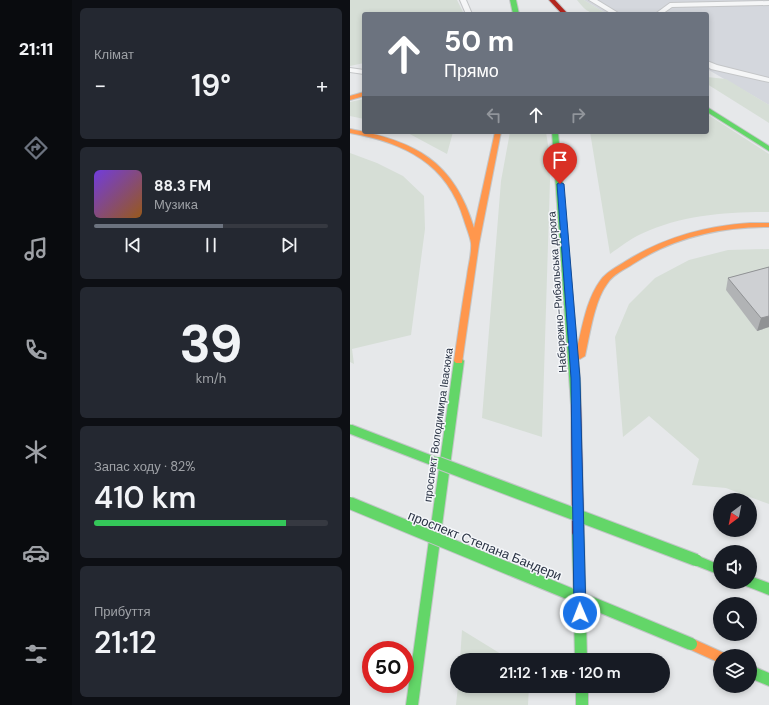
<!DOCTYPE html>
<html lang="uk">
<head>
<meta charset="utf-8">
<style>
	body { margin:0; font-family:"DM Sans",sans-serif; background:#242831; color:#f1f3f6; height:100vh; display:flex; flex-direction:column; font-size:15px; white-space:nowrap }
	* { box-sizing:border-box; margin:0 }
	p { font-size:13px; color:#9ea1a6 }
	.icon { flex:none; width:22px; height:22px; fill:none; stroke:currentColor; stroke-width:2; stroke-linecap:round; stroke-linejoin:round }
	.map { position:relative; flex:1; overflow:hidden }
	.panel { display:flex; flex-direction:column; gap:8px; padding:8px; background:#0d0f14; width:278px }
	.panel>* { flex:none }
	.hud { position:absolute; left:12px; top:12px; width:347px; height:122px; border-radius:4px; box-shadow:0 2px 6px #0003; background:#6c737f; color:#fff; overflow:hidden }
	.needle { width:26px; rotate:212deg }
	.fabs { position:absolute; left:363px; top:493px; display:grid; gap:8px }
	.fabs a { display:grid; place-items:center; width:44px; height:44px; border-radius:50%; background:#171b24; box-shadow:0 2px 6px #0003; font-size:20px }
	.speed { position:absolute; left:12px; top:641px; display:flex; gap:8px; font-size:20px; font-weight:700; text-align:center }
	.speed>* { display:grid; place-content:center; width:52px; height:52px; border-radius:50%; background:#171b24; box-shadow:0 2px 6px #0003; line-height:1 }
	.speed .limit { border:6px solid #d22; background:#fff; color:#111 }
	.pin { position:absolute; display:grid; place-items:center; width:34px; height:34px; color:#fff; margin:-41px -17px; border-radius:50% 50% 50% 0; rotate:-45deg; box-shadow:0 0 4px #0007 }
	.pin .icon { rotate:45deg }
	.me { position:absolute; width:44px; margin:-22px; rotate:359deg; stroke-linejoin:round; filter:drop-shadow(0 0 3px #0008) }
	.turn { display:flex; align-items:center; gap:14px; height:84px; padding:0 16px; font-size:18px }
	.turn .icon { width:52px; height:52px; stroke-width:2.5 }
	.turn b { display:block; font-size:28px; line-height:34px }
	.lanes { display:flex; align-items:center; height:38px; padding:0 16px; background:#0003; justify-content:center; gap:20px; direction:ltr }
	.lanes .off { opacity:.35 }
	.big { font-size:30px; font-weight:600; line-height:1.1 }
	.panel .tile { flex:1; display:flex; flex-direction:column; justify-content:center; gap:6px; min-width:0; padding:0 14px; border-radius:6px; background:#242831 }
	.panel .dial { align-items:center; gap:0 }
	.dial b { font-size:52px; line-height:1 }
	.song { display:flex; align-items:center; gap:12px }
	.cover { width:48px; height:48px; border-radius:6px; background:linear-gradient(135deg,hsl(260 70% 55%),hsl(30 70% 35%)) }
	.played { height:4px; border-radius:2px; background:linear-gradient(90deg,#6c737f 55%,#363941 55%) }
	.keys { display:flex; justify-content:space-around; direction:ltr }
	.heat { display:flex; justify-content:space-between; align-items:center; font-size:22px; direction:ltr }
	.charge { height:6px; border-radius:3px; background:linear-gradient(90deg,#34c759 82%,#363941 0) }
	.trip { position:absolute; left:100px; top:653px; width:220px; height:40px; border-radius:20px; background:#171b24; box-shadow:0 2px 6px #0003; font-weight:600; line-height:40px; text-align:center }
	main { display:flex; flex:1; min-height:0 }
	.tab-bar { display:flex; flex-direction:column; width:72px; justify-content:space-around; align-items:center; background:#090b0e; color:#9ea1a6 }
	.tab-bar .icon { width:28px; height:28px }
	.tab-bar .on { color:#6c737f }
	.tab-bar b { font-size:18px; color:#f1f3f6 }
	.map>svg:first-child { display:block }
	.built { fill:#d4d7dd }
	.green { fill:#d6ded6 }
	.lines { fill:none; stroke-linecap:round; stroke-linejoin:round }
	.lane-casing { stroke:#c4c6c8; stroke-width:2 }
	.fast-casing { stroke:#c4c6c8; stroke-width:2 }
	.slow-casing { stroke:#c4c6c8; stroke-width:2 }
	.jam-casing { stroke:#c4c6c8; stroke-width:2 }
	.lane { fill:#f5f6f7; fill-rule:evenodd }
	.fast { fill:#63d668; fill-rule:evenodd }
	.slow { fill:#ff974d; fill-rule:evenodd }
	.jam { fill:#b3261e; fill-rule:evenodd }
	.fast-bridge-far1-casing { stroke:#c2c5c8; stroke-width:11; stroke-linecap:butt }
	.fast-bridge-casing { stroke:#c2c5c8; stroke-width:14; stroke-linecap:butt }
	.fast-bridge-far1 { stroke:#63d668; stroke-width:9 }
	.fast-bridge { stroke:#63d668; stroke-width:12 }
	.wall { fill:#b1b3b5 }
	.shaded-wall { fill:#909294 }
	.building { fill:#ced0d3; stroke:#909294 }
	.route { fill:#1a73e8; stroke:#114b97 }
	.labels { text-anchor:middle; stroke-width:3; stroke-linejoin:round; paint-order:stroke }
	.street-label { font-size:11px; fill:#2b3445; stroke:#f4f6f9 }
	.near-street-label { font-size:13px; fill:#2b3445; stroke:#f4f6f9 }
</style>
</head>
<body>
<main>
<nav class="tab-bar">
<b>21:11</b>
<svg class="icon on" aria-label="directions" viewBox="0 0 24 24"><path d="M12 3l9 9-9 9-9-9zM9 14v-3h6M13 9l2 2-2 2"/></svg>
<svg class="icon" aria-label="music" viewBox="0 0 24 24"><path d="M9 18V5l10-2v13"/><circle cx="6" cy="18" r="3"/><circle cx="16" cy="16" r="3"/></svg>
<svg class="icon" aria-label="phone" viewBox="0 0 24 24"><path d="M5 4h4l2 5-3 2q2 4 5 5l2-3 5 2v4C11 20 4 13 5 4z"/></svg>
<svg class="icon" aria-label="climate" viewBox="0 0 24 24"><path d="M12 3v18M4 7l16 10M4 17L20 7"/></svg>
<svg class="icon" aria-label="car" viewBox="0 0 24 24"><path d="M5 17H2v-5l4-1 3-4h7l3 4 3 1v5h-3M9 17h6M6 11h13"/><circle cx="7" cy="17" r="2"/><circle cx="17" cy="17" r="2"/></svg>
<svg class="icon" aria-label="filters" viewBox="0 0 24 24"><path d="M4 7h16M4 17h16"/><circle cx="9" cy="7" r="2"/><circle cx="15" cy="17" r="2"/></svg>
</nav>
<section class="panel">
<div class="tile"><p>Клімат</p>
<div class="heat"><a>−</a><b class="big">19°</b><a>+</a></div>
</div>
<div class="tile">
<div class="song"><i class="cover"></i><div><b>88.3 FM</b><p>Музика</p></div></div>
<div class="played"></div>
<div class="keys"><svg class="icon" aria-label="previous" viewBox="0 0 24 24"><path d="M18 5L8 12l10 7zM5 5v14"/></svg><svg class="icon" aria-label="pause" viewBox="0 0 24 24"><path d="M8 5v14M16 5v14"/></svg><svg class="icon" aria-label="next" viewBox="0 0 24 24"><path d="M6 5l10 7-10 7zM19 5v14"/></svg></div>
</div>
<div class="tile dial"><b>39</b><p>km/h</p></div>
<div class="tile"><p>Запас ходу · 82%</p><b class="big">410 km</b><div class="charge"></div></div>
<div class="tile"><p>Прибуття</p><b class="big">21:12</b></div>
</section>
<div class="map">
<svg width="419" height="705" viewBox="0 0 419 705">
	<rect width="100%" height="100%" fill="#e6e8ea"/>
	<path class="built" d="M234,0h185v105l-62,-36v-55h-100z"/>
	<path class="green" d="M0,0h107l7,14h-100v49l-14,3z
		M227,0h7l23,14c-16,0 -20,-1 -30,-14z
		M357,77l19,2 43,26v18l-62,-39z
		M14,99v20l-14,-3v-14z
		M357,114l62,40v58c-45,0 -87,3 -128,22 -11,5 -21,13 -31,20l-20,-122h117z
		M56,132h47l-6,22z
		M160,132h36l3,19 1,29 -8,257 -60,-19 19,-237z
		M0,153l27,10 26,13 21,20 1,33 -14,106 -59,14 2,15 -4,-2z
		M419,249v255l-43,-16 -34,-3 7,-26 -50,-43 -26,21 -8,-100 14,-33 26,-26 34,-18 39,-10z
		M112,630l49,30h-51z
		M108,686h71l-1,19h-72z"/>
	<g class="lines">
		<defs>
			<path id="lane" d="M110,0h6l6,14h-6z
				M239,0h8l23,14h-8z
				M419,1v4l-97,2 -10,7h-7l15,-11z
				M357,61l10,4 52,13v4l-58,-13 -4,-3z
				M0,68l14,2v4l-14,-2z"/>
			<path id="fast" d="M160,0h6l3,14h-6z
				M357,107l62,39v5l-62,-39z
				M202,132h6l22,246 1,27 -2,3h-6l-2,-3z
				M109,358l3,1 2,2 -46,344h-12l48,-344 2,-2z
				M228,528l4,1 2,4 3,127h-12l-3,-127 2,-4z
				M346,555l24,10v10l-28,-11 -2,-4 2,-4z
				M400,576l19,7v12l-23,-9 -2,-4h6z
				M400,665l19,8v13l-19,-8z
				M226,686h12v19h-12z"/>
			<path id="slow" d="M14,92v4l-14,4v-4z
				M0,129c65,12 104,32 124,99l21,-96h6l-22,112 -17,119h-6l-2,-2c4,-28 8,-56 13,-85 1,-10 5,-23 4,-33 -1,-7 -5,-16 -7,-23 -17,-57 -59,-77 -114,-87z
				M400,223h19v4c-49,0 -94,10 -136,37 -9,6 -20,10 -26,20 -13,18 -17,50 -22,72l-5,3 -3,-1 -2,-2c7,-25 10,-54 25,-75 6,-9 17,-14 26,-20 39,-24 79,-35 124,-38z
				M341,638l33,15 2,3h-6v7l-33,-15 -2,-4 2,-4z"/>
			<path id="jam" d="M199,0h6l13,14h-6z
				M226,401l3,1 2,3 3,128 -2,4 -4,1 -4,-1 -2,-4 -1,-128 2,-3z"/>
		</defs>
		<use href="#lane" class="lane-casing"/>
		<use href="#fast" class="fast-casing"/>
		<use href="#slow" class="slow-casing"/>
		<use href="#jam" class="jam-casing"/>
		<use href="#lane" class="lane"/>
		<use href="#fast" class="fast"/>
		<use href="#slow" class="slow"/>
		<use href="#jam" class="jam"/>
		<defs>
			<path id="fast-bridge-far1" d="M0,429l91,35"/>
			<path id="fast-bridge" d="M89,463l257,97
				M0,503l341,141"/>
		</defs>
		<use href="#fast-bridge-far1" class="fast-bridge-far1-casing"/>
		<use href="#fast-bridge" class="fast-bridge-casing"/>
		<use href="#fast-bridge-far1" class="fast-bridge-far1"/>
		<use href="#fast-bridge" class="fast-bridge"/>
	</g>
	<path class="wall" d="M419,267v60l-12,4 -31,-41 2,-12z"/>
	<path class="shaded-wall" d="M419,316v11l-12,4 4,-13z"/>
	<path class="building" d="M419,267v49l-8,2 -33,-40z"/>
	<path class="route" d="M210,182l4,2 16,194 6,235 -2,4 -4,2 -4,-2 -2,-4 -3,-235 -14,-194z"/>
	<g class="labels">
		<g class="street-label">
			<text transform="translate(207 292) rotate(-94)" y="4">Набережно-Рибальська дорога</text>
			<text transform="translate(88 425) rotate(-82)" y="4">проспект Володимира Івасюка</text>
		</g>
		<g class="near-street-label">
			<text transform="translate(135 545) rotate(22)" y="5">проспект Степана Бандери</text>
		</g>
	</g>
</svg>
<div class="fabs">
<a><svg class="needle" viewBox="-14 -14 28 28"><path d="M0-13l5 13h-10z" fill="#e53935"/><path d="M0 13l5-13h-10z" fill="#9ea1a6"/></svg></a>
<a><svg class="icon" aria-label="sound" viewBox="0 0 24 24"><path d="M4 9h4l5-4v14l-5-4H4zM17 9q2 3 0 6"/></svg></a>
<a><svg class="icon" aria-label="search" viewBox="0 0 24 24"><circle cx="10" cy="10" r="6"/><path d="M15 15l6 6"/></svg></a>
<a><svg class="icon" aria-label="layers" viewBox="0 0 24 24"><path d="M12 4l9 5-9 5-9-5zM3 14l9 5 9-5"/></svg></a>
</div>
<div class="speed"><div class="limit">50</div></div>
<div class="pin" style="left:210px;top:184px;background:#d93025"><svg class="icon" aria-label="arrive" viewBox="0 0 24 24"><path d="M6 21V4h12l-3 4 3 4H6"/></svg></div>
<svg class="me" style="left:230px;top:613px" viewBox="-20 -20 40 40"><circle r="17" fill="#1a73e8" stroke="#fff" stroke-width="3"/><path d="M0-11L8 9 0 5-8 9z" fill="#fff"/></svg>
<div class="trip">21:12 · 1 хв · 120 m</div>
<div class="hud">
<div class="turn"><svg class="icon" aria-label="ahead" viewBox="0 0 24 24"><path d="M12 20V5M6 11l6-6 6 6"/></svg><div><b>50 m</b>Прямо</div></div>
<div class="lanes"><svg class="icon off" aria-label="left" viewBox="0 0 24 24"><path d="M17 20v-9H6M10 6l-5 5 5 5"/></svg><svg class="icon" aria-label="ahead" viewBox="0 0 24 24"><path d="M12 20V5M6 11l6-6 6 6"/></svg><svg class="icon off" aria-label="right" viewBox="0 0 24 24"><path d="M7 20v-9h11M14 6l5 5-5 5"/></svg></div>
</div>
</div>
</main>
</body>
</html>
